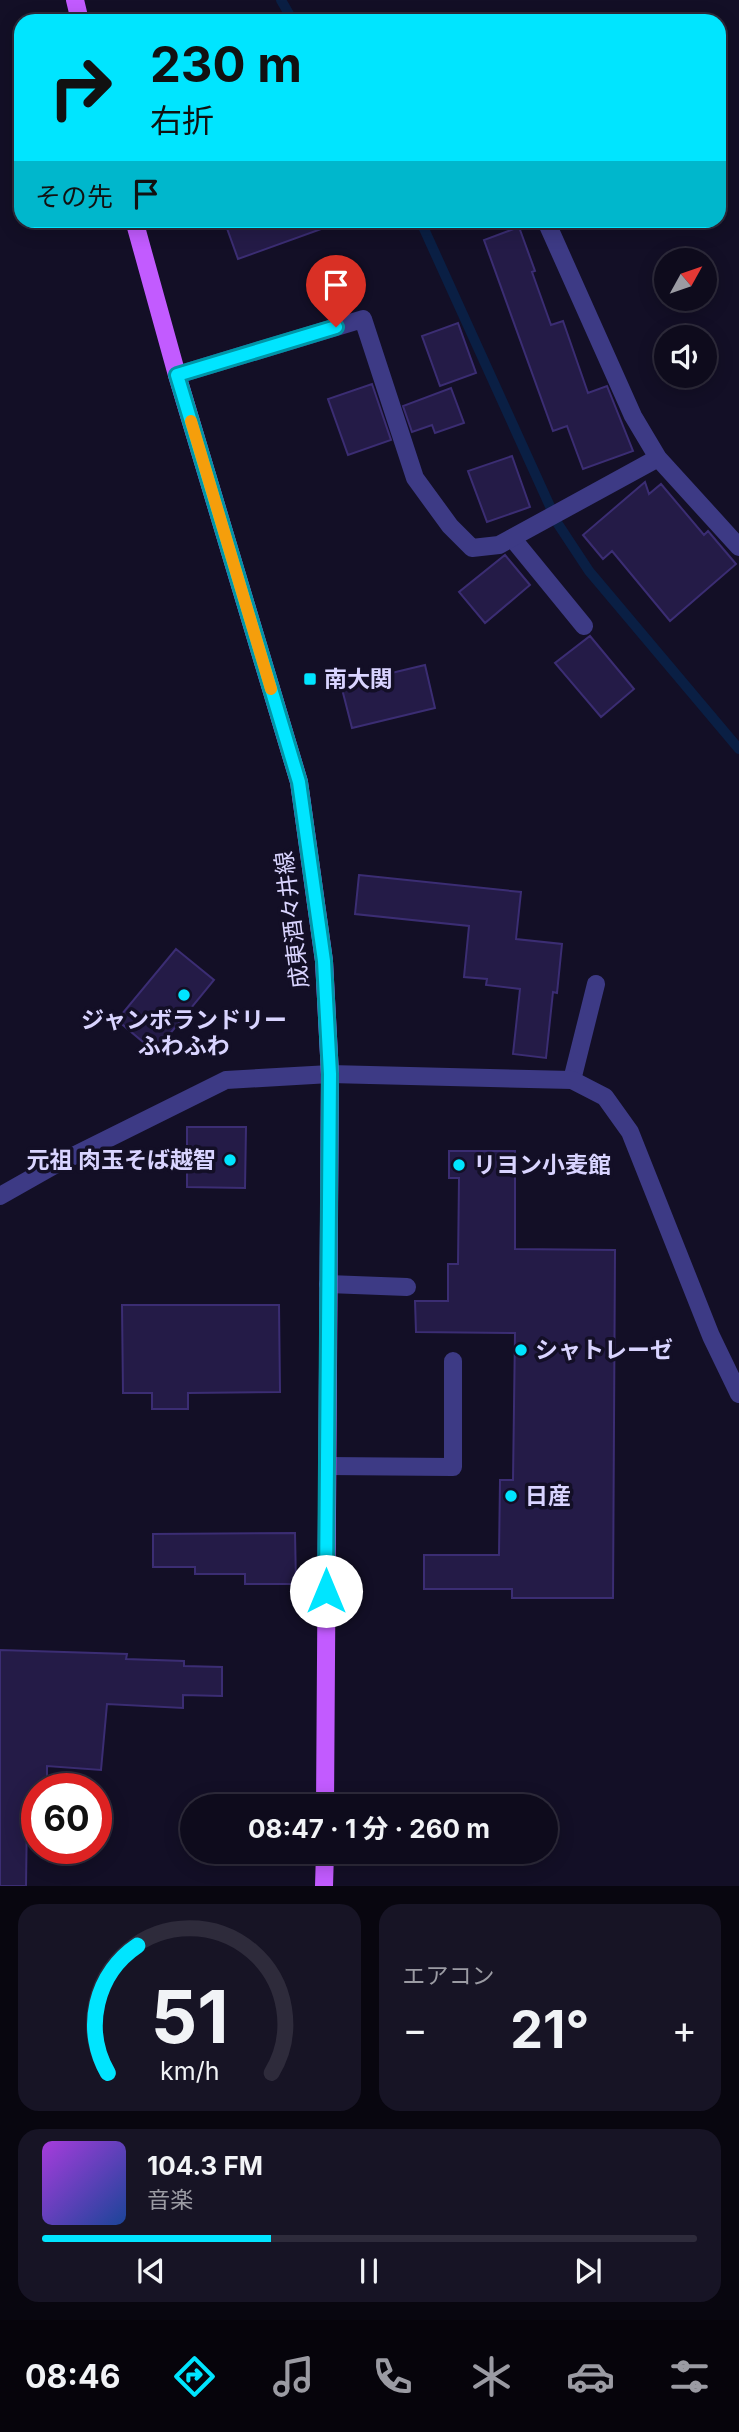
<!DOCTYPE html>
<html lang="ja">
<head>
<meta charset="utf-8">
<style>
	body { margin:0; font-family:Inter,"Noto Sans JP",sans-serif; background:#171425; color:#f1f3f6; height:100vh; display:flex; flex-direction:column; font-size:26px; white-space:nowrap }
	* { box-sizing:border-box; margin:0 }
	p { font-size:23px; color:#9b9ba3 }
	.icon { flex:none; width:38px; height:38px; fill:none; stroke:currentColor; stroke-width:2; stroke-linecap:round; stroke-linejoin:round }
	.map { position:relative; height:1886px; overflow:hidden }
	.drawer { display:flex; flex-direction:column; gap:18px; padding:18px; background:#08060f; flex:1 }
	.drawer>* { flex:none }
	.guide { position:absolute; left:14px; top:14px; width:712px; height:214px; border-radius:21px; box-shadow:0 4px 18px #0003,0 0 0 2px #2e2b3b; background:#00e5ff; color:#111; overflow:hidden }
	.needle { width:46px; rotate:50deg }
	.fabs { position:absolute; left:654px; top:248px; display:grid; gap:14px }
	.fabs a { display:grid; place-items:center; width:63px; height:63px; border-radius:50%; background:#0e0b1c; box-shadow:0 4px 18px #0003,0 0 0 2px #2e2b3b; font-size:35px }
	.speed { position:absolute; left:21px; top:1773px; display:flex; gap:14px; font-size:35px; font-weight:700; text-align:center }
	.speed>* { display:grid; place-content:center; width:91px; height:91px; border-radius:50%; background:#0e0b1c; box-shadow:0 4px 18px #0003,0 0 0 2px #2e2b3b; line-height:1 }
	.speed .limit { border:10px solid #d22; background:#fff; color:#111 }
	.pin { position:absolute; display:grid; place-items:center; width:60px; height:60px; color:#fff; margin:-72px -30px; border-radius:50% 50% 50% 0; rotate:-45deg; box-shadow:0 0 7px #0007 }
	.pin .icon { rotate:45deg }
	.me { position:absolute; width:77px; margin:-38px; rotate:0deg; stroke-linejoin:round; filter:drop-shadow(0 0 5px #0008) }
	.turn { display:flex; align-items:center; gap:24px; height:147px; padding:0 21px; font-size:32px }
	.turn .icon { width:91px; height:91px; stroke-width:2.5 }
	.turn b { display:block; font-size:49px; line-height:60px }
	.then { display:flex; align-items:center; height:66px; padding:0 21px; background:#0003; gap:14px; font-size:26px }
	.big { font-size:52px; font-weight:700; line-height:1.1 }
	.drawer .widget { flex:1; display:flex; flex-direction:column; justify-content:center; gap:10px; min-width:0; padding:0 24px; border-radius:21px; background:#171425 }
	.drawer .dial { align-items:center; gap:0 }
	.dial svg { height:182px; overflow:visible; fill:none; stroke:#2e2b3b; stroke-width:7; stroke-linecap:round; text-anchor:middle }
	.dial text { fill:#f1f3f6; stroke:none }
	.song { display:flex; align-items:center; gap:21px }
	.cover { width:84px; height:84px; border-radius:10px; background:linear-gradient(135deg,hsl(280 70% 55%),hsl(220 70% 35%)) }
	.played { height:7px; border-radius:4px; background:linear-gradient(90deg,#00e5ff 35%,#2e2b3b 35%) }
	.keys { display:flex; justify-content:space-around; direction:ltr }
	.heat { display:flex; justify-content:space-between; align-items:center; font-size:38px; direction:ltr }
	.drawer .tiles { flex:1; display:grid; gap:18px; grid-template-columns:1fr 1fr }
	.widget:last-child { grid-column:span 2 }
	.trip { position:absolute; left:180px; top:1794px; width:378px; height:70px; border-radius:35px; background:#0e0b1c; box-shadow:0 4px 18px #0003,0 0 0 2px #2e2b3b; font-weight:700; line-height:70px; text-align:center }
	.tab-bar { display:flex; height:112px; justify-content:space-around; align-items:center; background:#06040b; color:#9b9ba3 }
	.tab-bar .icon { width:49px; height:49px }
	.tab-bar .on { color:#00e5ff }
	.tab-bar b { font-size:32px; color:#f1f3f6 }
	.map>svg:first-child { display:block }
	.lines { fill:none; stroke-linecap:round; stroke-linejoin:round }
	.stream { stroke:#0a1f44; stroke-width:10 }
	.building { fill:#241b47; stroke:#3b2d73; stroke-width:2 }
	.service { stroke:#3d3a85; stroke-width:18 }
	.minor { stroke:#3d3a85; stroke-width:18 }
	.primary { stroke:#c25bff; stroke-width:18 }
	.route-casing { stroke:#0095a6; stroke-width:18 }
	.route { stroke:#00e5ff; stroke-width:12 }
	.slow { stroke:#f59e0b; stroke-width:12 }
	.poi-dot { fill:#00e5ff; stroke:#130f26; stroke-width:2.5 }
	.labels { text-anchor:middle; stroke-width:7; stroke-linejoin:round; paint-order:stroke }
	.poi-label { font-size:23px; font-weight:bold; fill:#d9d4ff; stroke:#130f26; text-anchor:start }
	.street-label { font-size:23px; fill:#d9d4ff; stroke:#130f26 }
</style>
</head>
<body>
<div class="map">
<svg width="739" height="1886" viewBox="0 0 739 1886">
	<rect width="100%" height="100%" fill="#130f26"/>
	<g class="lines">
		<path class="stream" d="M281,0l12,21
			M420,220l138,304 31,47 150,178"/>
	</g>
	<path class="building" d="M224,220h111v4l-97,35z
		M519,227l16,44 -3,1 19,53 12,-4 25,72 19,-7 26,65 -50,18 -16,-43 -14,5 -69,-191z
		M458,323l18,50 -36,13 -18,-50z
		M372,384l19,56 -43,15 -20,-56z
		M451,388l13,35 -29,10 -3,-8 -20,7 -9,-26z
		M512,456l18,51 -43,15 -19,-51z
		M645,482l4,12 12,-10 43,51 4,-4 28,33 -66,57 -58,-70 -9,8 -20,-24z
		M505,555l25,30 -45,38 -26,-31z
		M590,636l44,53 -33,28 -46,-54z
		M425,665l10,43 -83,20 -11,-43z
		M359,875l162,17 -5,47 46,5 -5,49 -4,-1 -7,66 -33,-4 7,-65 -34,-4 1,-6 -23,-2 5,-51 -114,-12z
		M176,949l38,31 -59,72 -38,-32z
		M187,1127h59l-1,61 -58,-1z
		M449,1151h66v98l100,1 -2,348h-101v-9h-88v-34h75l1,-75h13l2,-147 -99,-1 -1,-31h33v-37h10l1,-86h-10z
		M122,1305h157l1,87 -92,1v16h-36v-16h-29z
		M295,1533l1,51h-51v-10h-50v-7h-42v-33z
		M0,1650l127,4 -1,5 58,2v5l38,1v29l-39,-1v13l-76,-4 -6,66 -54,-4v22h-10v24h-10l-1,74h-26z"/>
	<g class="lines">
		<path class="service" d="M512,538l72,88
			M572,1080l24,-96
			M328,1284l79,3
			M327,1466l126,1v-106"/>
		<path class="minor" d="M546,221l87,195 25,42 81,89
			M177,375l186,-56 52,159 35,48 22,22 27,-3 159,-87
			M0,1196l53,-30 173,-86 104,-6 242,6 33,17 25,35 81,204 28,58"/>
		<path class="primary" d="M75,0l5,21
			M134,220l43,155 122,407 25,179 6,113 -5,732
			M324,1886l1,-34"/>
	</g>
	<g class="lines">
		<defs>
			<path id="route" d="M326,1591l4,-517 -6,-113 -25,-179 -122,-407 159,-48"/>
		</defs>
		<use href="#route" class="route-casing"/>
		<use href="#route" class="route"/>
		<path class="slow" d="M191,421l80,268"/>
	</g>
	<g class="poi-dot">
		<rect x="303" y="672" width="14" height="14" rx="3.5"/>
		<circle cx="184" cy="995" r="7"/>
		<circle cx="230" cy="1160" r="7"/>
		<circle cx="459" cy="1165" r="7"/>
		<circle cx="521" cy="1350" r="7"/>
		<circle cx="511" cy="1496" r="7"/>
	</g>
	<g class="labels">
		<g class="poi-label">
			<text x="324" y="687">南大関</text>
			<text x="184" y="1028" text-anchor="middle">ジャンボランドリー<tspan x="184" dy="26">ふわふわ</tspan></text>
			<text x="216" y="1168" text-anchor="end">元祖 肉玉そば越智</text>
			<text x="473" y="1173">リヨン小麦館</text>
			<text x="535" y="1358">シャトレーゼ</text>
			<text x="525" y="1504">日産</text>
		</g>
		<g class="street-label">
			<text transform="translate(292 920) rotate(-97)" y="8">成東酒々井線</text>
		</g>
	</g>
</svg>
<div class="fabs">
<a><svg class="needle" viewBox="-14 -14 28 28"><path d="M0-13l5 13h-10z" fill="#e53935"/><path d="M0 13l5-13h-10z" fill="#9b9ba3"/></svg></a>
<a><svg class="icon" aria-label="sound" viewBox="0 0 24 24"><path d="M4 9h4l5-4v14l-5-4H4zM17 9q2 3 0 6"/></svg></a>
</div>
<div class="speed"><div class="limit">60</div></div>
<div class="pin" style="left:336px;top:327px;background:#d93025"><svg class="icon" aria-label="arrive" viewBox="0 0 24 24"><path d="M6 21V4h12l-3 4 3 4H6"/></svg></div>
<svg class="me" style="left:326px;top:1591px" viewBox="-20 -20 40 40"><circle r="19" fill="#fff"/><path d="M0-13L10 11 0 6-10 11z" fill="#00e5ff"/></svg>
<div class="trip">08:47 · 1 分 · 260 m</div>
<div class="guide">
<div class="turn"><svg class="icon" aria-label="right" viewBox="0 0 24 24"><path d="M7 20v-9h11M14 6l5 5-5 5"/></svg><div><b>230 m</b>右折</div></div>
<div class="then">その先<svg class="icon" aria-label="arrive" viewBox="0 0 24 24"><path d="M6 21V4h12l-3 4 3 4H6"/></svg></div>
</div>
</div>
<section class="drawer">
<div class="tiles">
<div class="widget dial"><svg viewBox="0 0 100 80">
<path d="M14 69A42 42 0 1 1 86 69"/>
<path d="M14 69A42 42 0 0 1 27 13" stroke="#00e5ff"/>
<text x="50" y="56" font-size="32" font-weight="700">51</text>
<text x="50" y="72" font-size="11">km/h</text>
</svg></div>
<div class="widget"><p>エアコン</p>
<div class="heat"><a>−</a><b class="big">21°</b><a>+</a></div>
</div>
<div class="widget">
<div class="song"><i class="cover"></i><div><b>104.3 FM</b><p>音楽</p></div></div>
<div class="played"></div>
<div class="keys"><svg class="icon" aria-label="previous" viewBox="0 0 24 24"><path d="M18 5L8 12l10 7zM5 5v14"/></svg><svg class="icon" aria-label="pause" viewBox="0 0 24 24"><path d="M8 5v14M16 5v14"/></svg><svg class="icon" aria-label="next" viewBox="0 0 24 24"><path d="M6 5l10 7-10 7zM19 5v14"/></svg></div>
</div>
</div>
</section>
<nav class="tab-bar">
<b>08:46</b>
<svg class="icon on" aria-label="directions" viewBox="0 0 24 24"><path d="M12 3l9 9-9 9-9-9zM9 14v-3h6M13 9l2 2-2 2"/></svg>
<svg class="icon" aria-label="music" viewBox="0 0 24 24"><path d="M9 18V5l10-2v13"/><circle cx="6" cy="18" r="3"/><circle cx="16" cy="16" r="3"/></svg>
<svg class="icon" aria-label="phone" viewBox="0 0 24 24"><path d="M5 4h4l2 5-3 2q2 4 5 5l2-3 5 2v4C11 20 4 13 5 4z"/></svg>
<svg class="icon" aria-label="climate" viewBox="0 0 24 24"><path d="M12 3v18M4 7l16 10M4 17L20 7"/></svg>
<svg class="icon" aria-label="car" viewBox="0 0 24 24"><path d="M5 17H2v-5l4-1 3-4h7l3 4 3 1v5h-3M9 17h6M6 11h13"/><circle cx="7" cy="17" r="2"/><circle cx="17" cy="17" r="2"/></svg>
<svg class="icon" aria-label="filters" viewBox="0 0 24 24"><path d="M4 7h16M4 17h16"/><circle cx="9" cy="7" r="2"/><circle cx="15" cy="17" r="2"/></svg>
</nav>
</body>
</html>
